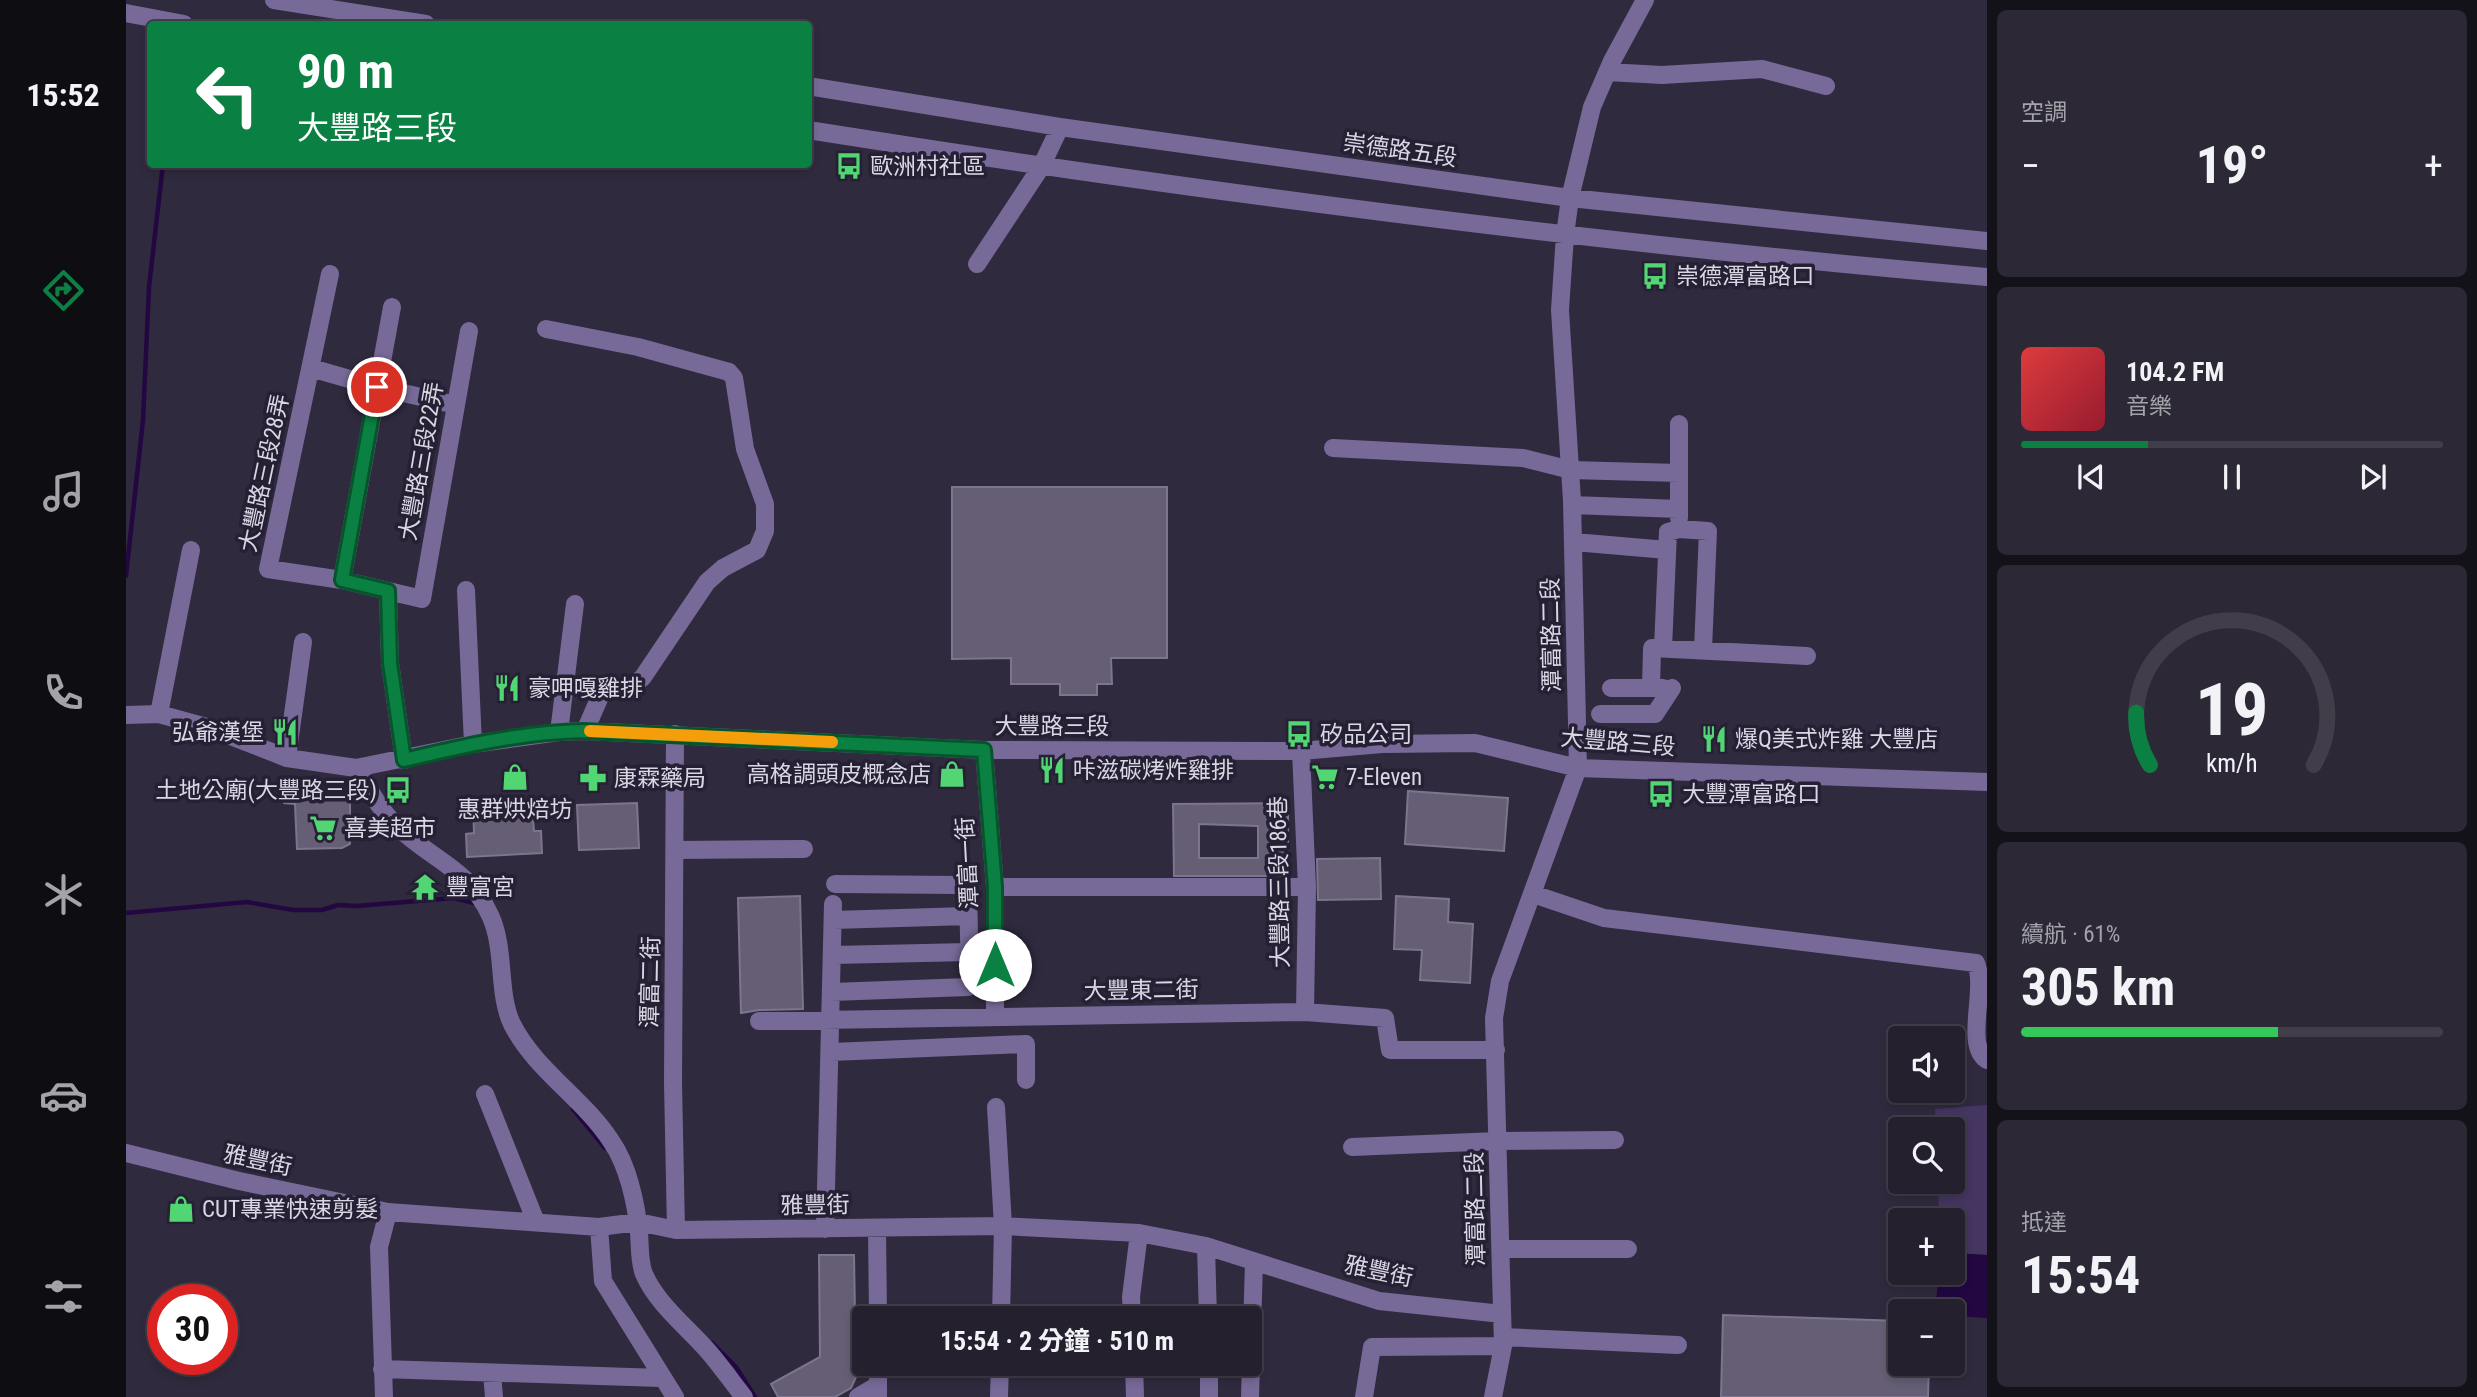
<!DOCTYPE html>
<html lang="zh-TW">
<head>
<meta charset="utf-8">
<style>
	body { margin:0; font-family:"Roboto Condensed","Noto Sans TC",sans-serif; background:#2c2836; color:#f1f3f6; height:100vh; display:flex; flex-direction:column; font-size:26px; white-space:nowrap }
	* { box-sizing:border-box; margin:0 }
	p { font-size:23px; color:#a3a3aa }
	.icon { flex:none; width:38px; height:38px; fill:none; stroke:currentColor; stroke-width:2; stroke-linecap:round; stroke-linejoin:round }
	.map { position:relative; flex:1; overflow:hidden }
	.drawer { display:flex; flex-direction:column; gap:10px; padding:10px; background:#141219; width:490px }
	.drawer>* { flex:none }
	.banner { position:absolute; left:21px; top:21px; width:665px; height:147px; border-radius:7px; box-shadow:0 4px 10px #0003,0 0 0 2px #413e4a; background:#0b8043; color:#fff; overflow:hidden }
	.controls { position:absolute; left:1762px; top:1026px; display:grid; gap:14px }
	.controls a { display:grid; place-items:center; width:77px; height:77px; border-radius:7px; background:#24202e; box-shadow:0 4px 10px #0003,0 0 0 2px #413e4a; font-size:35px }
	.speed { position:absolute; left:21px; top:1284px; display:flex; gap:14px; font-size:35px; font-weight:700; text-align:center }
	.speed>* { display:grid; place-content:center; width:91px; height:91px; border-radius:50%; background:#24202e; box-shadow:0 4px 10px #0003,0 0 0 2px #413e4a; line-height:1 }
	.speed .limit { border:10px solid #d22; background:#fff; color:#111 }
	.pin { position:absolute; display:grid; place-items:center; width:60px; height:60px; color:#fff; margin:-30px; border:4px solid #fff; border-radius:50%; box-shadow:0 2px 7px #0007 }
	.me { position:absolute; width:77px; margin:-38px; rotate:0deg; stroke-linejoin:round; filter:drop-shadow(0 0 5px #0008) }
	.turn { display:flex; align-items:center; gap:24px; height:147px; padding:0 35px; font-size:32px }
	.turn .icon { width:91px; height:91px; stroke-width:2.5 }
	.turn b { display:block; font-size:49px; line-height:60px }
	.big { font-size:52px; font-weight:700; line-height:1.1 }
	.drawer .card { flex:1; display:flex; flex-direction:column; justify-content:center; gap:10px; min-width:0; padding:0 24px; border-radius:10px; background:#2c2836 }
	.drawer .dial { align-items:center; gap:0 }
	.dial svg { height:182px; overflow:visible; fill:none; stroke:#413e4a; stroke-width:7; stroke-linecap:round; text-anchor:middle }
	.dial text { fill:#f1f3f6; stroke:none }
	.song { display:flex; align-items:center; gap:21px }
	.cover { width:84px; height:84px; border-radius:10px; background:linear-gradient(135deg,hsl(0 70% 55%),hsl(350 70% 35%)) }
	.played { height:7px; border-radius:4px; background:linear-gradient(90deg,#0b8043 30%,#413e4a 30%) }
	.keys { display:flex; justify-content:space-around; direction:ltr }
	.heat { display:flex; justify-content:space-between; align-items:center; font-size:38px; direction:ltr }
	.charge { height:10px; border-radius:5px; background:linear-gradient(90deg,#34c759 61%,#413e4a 0) }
	.trip { position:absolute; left:726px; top:1306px; width:410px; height:70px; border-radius:7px; background:#24202e; box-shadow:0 4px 10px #0003,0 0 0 2px #413e4a; font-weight:700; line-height:70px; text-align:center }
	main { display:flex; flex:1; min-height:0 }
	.menu { display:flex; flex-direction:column; width:126px; justify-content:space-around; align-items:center; background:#0e0d12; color:#a3a3aa }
	.menu .icon { width:49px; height:49px }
	.menu .selected { color:#0b8043 }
	.menu b { font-size:32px; color:#f1f3f6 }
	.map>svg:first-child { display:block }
	.green { fill:#443561 }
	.water { fill:#220741 }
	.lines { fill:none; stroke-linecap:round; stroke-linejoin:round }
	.stream { stroke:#220741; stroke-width:4.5 }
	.building { fill:#655e75; stroke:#7c758d; stroke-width:2; fill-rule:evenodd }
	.minor { stroke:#786a98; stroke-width:18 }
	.route-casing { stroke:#07532c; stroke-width:18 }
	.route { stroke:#0b8043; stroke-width:12 }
	.slow { stroke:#f59e0b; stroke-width:12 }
	.labels { text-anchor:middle; stroke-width:7; stroke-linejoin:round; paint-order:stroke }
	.street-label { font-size:23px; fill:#dad6e3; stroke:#262034 }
	.poi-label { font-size:23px; fill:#dad6e3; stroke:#262034; text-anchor:start }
</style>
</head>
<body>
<main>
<nav class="menu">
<b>15:52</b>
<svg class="icon selected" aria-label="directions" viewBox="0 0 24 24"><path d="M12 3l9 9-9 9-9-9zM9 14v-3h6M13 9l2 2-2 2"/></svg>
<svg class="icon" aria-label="music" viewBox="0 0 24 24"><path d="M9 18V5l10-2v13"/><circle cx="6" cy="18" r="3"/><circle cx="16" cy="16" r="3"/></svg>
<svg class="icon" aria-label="phone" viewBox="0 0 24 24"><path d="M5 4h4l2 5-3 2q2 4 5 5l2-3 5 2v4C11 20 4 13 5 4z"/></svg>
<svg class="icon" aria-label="climate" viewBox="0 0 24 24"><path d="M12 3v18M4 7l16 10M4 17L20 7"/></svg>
<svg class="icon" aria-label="car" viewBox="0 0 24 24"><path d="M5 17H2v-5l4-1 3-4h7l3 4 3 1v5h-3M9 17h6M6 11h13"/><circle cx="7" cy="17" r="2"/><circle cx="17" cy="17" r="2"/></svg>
<svg class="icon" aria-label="filters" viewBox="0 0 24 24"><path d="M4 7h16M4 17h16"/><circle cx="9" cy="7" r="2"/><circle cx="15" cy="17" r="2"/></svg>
</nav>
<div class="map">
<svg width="1861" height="1397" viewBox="0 0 1861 1397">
	<rect width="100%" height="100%" fill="#302a3e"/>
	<path class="green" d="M1861,1105v150l-34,-2v-33h-14l-1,-39h15v-52h-17l-1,-20z"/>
	<path class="water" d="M1827,1253l34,2v63l-34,-2v-5h-18l4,-39h14z"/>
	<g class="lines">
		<path class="stream" d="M0,576l17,-156 6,-133 14,-123
			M0,913l121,-11 46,8h29l16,-5 18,1 98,-8 24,6
			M447,1109l32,39
			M586,1343l24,24 19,30"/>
	</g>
	<path class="building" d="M826,487h215v171h-56l1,26h-15v11h-37v-11h-49v-26l-59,1z
		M169,788l47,4 8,8v44l-8,4 -45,1 -2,-45 -11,-1 -2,-14z
		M1282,791l100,7 -4,53 -99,-7z
		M511,803l2,45 -60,2 -2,-45z
		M1162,803v73h-114l-1,-72zM1073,824l59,2v32h-59z
		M406,804l2,27h7l1,22 -75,4 -1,-23 8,-1 -1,-26z
		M1254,858l1,41 -63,1 -1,-41z
		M674,896l3,113 -44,1 -18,3 -3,-115z
		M1270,896l53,3 -1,23 25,2 -3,59 -50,-3 2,-30 -28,-1z
		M693,1255h35l2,122 -5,11 -16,9h-57l-7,-13 49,-27z
		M1597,1315l177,6v42h29l-1,34h-207z"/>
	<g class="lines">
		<path class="minor" d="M148,0l152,24
			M0,13l58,11
			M1481,72l55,3 100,-6 64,17
			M682,86l252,41 510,71 417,43
			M682,130c392,62 784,113 1179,147
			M851,264l64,-97 19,-40
			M204,274l-62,295 74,11 80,19 47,-268
			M420,329l92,18 91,25 5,6 11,71 20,55v27l-8,19 -34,18 -16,14 -64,95 -8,7 -33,8 -17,39
			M185,368l66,19 79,18
			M1207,448l190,10 48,12 108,3
			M1446,505l107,4
			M1553,518v-94
			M1448,542l93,8
			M216,580l50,-273
			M340,590l7,154
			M262,591l2,72 14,97
			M1537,648l5,-116 11,-3 29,2 -5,118
			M1485,688h52
			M1525,688l1,-40 155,8
			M33,714l32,-164
			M1474,714h55l17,-26
			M0,715l33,-1 51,14 77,30 69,10 117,-24 86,-12 26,-1 399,19 317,1 81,-7 93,-1 103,25 409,14
			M433,732l16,-128
			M549,734l-2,349 3,147
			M858,750l11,137v129
			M1175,751l6,136 -2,125
			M161,758l16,-116
			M230,768c13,21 25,44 43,60 33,32 69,40 91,87 16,34 7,78 22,109 23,46 71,74 99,117 17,24 25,62 28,91 1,12 0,30 5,42 13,30 43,53 64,77 13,15 24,31 36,46
			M549,850l129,-1
			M869,887h312
			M1407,894l71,24 372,45c11,28 -12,82 11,97
			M707,920l135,-4
			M707,955l136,-3
			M706,992l136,-5 2,-7 -2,-90 -9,-5 -124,-1
			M633,1021l546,-9 80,6 5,32h106
			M705,1052l195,-8v36
			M359,1094l51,128
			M870,1107l7,119 -2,92
			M1226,1147l146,-6 117,-1
			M0,1153l113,28 149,31 211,15 39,-5 38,8 327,-4 136,7 67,13 173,55 123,13
			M473,1227l4,54 72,116
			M751,1228l1,90
			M699,1229l8,-325
			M1080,1246l2,72
			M1375,1249h127
			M1006,1318l-1,-21 8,-64
			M1377,1337l175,8
			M752,1363v34
			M1008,1363l1,34
			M1083,1363v34
			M256,1369l279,9
			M366,1373l2,24
			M258,1397l-5,-150 9,-35
			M732,1397l20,-12
			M873,1397l1,-34
			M1124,1397l4,-135
			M1238,1397l8,-50 131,-1
			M1367,1397l10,-51 -9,-328 6,-37 78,-213 -6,-267 -12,-191 5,-75 5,-37 22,-91 20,-46 33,-61"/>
	</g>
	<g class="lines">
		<defs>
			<path id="route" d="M251,387l-35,193 46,11 2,72 14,97c59,-14 119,-28 180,-29l400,19 11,137v78"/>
		</defs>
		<use href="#route" class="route-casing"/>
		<use href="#route" class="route"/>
		<path class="slow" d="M464,731l242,11"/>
	</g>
	<defs>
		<symbol id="bus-bare" viewBox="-9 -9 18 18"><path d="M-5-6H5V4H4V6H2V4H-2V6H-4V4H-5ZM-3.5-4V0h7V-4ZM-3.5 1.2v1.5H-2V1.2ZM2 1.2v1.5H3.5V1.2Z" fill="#52d673" stroke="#262034" stroke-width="2.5" paint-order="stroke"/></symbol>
		<symbol id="restaurant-bare" viewBox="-9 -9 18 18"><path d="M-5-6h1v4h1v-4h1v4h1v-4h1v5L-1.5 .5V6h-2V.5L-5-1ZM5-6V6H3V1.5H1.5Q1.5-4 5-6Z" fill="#52d673" stroke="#262034" stroke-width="2.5" paint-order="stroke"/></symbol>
		<symbol id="shop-bare" viewBox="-9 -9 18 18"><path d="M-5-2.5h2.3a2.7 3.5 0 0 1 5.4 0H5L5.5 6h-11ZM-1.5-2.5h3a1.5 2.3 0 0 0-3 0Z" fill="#52d673" stroke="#262034" stroke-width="2.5" paint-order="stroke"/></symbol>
		<symbol id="supermarket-bare" viewBox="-9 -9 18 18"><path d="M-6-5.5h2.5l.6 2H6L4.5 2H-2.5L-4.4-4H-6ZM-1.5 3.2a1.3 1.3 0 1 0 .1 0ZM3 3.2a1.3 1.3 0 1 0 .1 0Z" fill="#52d673" stroke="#262034" stroke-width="2.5" paint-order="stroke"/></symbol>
		<symbol id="pharmacy-bare" viewBox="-9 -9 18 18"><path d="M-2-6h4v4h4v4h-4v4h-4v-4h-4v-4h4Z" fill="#52d673" stroke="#262034" stroke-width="2.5" paint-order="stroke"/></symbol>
		<symbol id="temple-bare" viewBox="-9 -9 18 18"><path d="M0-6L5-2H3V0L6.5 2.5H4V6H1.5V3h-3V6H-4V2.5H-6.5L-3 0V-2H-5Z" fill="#52d673" stroke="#262034" stroke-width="2.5" paint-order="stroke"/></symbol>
	</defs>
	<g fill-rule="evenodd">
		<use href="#bus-bare" x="704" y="147" width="38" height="38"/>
		<use href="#bus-bare" x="1510" y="257" width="38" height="38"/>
		<use href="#restaurant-bare" x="362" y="669" width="38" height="38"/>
		<use href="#restaurant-bare" x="140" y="713" width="38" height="38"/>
		<use href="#bus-bare" x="1154" y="715" width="38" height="38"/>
		<use href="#restaurant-bare" x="1569" y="720" width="38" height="38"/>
		<use href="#restaurant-bare" x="907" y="751" width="38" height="38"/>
		<use href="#shop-bare" x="807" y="755" width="38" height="38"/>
		<use href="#shop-bare" x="370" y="758" width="38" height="38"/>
		<use href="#supermarket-bare" x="1180" y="758" width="38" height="38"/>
		<use href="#pharmacy-bare" x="448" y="759" width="38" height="38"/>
		<use href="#bus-bare" x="253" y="771" width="38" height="38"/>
		<use href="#bus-bare" x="1516" y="775" width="38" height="38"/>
		<use href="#supermarket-bare" x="178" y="809" width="38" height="38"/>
		<use href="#temple-bare" x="280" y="868" width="38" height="38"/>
		<use href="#shop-bare" x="36" y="1190" width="38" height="38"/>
	</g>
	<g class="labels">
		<g class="street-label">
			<text transform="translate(1274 150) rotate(8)" y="8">崇德路五段</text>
			<text transform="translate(295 461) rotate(-80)" y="8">大豐路三段22弄</text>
			<text transform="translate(138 473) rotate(-78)" y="8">大豐路三段28弄</text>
			<text transform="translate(1425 635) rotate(-91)" y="8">潭富路二段</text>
			<text x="926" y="734">大豐路三段</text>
			<text transform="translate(1492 742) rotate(5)" y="8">大豐路三段</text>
			<text transform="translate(841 863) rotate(-93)" y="8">潭富一街</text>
			<text transform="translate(1153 882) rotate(-91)" y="8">大豐路三段186巷</text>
			<text transform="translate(524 982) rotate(-89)" y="8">潭富二街</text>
			<text transform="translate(1015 990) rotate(-1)" y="8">大豐東二街</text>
			<text transform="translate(132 1160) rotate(12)" y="8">雅豐街</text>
			<text transform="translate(689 1205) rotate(-1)" y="8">雅豐街</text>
			<text transform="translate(1349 1209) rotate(-91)" y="8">潭富路二段</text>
			<text transform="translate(1253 1271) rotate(12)" y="8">雅豐街</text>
		</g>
		<g class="poi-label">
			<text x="744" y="174">歐洲村社區</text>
			<text x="1550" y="284">崇德潭富路口</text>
			<text x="402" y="696">豪呷嘎雞排</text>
			<text x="138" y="740" text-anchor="end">弘爺漢堡</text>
			<text x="1194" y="742">矽品公司</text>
			<text x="1609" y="747">爆Q美式炸雞 大豐店</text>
			<text x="947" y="778">咔滋碳烤炸雞排</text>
			<text x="805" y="782" text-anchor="end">高格調頭皮概念店</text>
			<text x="1220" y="785">7-Eleven</text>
			<text x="488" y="786">康霖藥局</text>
			<text x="251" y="798" text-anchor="end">土地公廟(大豐路三段)</text>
			<text x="1556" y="802">大豐潭富路口</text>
			<text x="389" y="817" text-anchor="middle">惠群烘焙坊</text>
			<text x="218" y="836">喜美超市</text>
			<text x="320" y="895">豐富宮</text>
			<text x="76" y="1217">CUT專業快速剪髮</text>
		</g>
	</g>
</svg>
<div class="controls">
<a><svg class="icon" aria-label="sound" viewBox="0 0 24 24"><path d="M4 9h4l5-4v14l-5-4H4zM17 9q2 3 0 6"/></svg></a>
<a><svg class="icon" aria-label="search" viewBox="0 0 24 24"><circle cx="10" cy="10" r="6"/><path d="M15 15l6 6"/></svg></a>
<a>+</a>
<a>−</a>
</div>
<div class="speed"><div class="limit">30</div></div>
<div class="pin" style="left:251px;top:387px;background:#d93025"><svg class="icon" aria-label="arrive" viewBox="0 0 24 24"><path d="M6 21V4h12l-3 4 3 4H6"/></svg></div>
<svg class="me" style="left:869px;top:965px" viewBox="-20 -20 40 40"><circle r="19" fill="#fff"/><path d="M0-13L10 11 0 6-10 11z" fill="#0b8043"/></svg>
<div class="trip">15:54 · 2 分鐘 · 510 m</div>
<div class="banner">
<div class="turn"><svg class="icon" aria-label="left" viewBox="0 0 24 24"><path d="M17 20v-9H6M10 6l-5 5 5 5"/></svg><div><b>90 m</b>大豐路三段</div></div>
</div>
</div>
<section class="drawer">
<div class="card"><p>空調</p>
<div class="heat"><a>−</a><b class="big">19°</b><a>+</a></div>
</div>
<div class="card">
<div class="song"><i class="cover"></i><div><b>104.2 FM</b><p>音樂</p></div></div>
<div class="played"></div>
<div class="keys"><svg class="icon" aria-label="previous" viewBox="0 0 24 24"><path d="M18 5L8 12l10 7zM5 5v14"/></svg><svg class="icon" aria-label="pause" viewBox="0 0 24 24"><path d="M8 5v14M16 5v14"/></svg><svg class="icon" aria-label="next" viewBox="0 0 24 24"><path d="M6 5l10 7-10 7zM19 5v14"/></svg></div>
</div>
<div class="card dial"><svg viewBox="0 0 100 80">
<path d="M14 69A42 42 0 1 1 86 69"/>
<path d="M14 69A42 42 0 0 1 8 46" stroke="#0b8043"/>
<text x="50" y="56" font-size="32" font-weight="700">19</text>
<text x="50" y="72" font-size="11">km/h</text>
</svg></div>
<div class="card"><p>續航 · 61%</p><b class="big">305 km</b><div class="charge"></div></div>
<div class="card"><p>抵達</p><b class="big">15:54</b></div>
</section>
</main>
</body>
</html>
